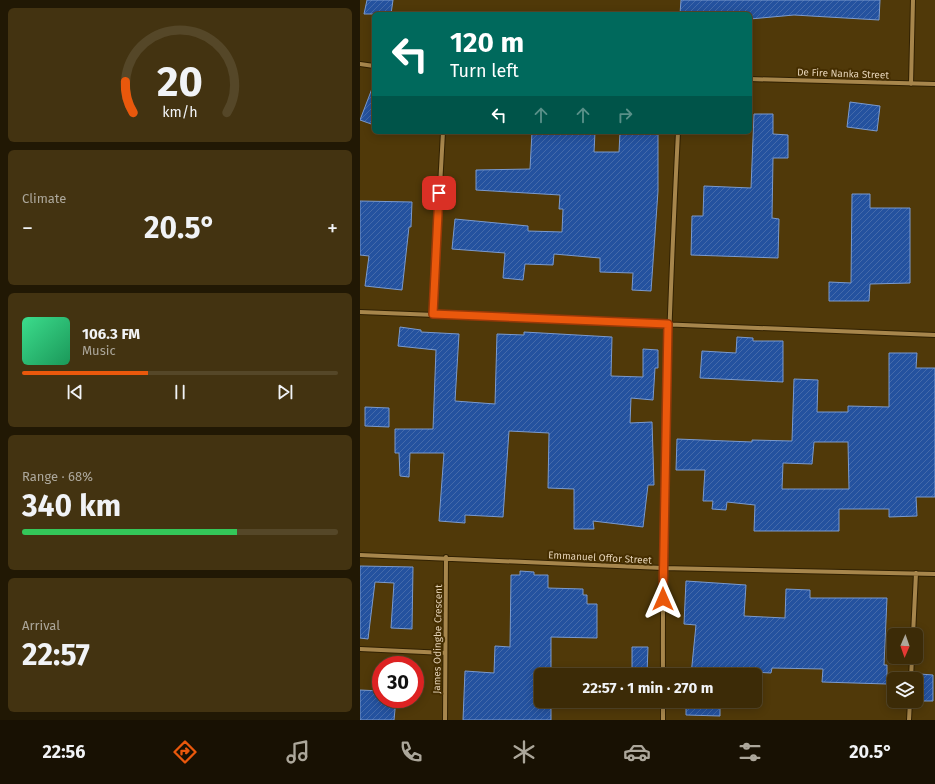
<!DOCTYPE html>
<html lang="en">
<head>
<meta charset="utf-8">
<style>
	body { margin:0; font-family:"Fira Sans",sans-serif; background:#433311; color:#f1f3f6; height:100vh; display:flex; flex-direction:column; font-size:15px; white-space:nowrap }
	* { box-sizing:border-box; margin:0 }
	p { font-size:13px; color:#aca79b }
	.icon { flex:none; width:22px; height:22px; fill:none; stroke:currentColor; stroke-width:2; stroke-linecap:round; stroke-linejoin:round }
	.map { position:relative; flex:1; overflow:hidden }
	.side { display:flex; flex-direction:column; gap:8px; padding:8px; background:#211804; width:360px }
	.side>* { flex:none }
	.hud { position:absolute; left:12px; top:12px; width:380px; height:122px; border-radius:6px; box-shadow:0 2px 10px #0003,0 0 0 1px #554728; background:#00695c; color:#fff; overflow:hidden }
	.needle { width:26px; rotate:182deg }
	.controls { position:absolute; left:527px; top:628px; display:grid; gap:8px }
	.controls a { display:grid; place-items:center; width:36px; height:36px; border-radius:6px; background:#3c2b07; box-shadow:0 2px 10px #0003,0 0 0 1px #554728; font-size:20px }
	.speed { position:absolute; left:12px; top:656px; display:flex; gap:8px; font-size:20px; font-weight:700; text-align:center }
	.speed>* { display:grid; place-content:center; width:52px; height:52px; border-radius:50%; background:#3c2b07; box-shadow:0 2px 10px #0003,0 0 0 1px #554728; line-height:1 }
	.speed .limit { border:6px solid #d22; background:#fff; color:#111 }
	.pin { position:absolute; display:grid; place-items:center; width:34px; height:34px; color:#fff; margin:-17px; border-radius:8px; box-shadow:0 2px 6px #0006 }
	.me { position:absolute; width:44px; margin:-22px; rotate:0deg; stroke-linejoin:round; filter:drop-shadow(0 0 3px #0008) }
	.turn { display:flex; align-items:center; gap:14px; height:84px; padding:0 12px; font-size:18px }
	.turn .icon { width:52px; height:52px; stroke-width:2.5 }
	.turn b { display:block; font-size:28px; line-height:34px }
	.lanes { display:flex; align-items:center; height:38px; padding:0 12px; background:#0003; justify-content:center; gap:20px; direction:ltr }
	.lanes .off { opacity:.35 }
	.big { font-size:30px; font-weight:700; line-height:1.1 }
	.side .widget { flex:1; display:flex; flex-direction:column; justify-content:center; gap:6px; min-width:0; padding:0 14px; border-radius:6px; background:#433311 }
	.side .dial { align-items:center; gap:0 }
	.dial svg { height:104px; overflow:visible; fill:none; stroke:#554728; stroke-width:7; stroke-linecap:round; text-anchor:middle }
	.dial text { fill:#f1f3f6; stroke:none }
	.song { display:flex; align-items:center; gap:12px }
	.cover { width:48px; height:48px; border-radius:6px; background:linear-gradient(135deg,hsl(150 70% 55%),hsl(150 70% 35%)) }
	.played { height:4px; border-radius:2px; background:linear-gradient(90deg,#ea580c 40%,#554728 40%) }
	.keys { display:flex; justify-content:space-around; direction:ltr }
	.heat { display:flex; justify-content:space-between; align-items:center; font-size:22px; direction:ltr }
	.charge { height:6px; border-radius:3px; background:linear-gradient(90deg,#34c759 68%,#554728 0) }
	.trip { position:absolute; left:174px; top:668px; width:228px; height:40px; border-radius:6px; background:#3c2b07; box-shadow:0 2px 10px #0003,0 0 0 1px #554728; font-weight:700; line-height:40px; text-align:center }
	.menu { display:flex; height:64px; justify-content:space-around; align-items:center; background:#181103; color:#aca79b }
	.menu .icon { width:28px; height:28px }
	.menu .active { color:#ea580c }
	.menu b { font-size:18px; color:#f1f3f6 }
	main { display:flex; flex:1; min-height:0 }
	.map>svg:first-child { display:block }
	.building { fill:url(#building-hatch); stroke:#7a9ace; fill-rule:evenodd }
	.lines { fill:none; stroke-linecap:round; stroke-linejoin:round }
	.street-casing { stroke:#312102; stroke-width:6 }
	.street { stroke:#a7864c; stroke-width:4 }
	.route-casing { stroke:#983908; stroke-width:10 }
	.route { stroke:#ea580c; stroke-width:7 }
	.labels { text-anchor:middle; stroke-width:4; stroke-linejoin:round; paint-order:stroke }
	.street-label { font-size:10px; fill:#e4d2b6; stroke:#452e00 }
</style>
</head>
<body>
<main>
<section class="side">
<div class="widget dial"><svg viewBox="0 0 100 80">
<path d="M14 69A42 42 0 1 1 86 69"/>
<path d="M14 69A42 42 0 0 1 8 45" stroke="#ea580c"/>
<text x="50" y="56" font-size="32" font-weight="700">20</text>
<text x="50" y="72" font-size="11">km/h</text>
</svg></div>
<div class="widget"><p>Climate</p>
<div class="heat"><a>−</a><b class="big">20.5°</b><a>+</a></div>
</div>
<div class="widget">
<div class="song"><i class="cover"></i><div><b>106.3 FM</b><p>Music</p></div></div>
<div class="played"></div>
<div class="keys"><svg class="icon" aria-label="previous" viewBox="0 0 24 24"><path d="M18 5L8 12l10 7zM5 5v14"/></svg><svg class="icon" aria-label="pause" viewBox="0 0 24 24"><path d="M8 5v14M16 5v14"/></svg><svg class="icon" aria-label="next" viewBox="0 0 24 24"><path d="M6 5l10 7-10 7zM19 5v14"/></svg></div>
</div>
<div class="widget"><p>Range · 68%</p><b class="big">340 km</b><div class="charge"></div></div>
<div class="widget"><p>Arrival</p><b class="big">22:57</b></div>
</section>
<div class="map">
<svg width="575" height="720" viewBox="0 0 575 720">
	<defs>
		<pattern id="building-hatch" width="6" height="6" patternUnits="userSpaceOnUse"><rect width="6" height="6" fill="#24529f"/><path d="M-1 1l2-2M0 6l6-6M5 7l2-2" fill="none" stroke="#446aaa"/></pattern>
	</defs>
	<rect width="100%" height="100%" fill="#503909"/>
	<path class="building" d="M7,0h26l-2,14h-27z
		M321,0h199l-1,20 -85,-5 -44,4v-5h-70z
		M13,86h1v39l-14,-5z
		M490,102l30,4 -3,25 -30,-4z
		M394,114h19v20l15,1v23h-15l-1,60 7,1 -1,39 -87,-3 1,-39h11l1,-30 47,2z
		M172,132h63l-1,20h25l1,-20h38v59l-7,100 -19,-1 1,-17 -33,-1v-14l-46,-4 -1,11 -28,-1 -2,16 -20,-2 2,-25 -53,-4 3,-30 73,7v5l34,1 1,-23h-4l1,-14 -84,-5v-20l54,-1z
		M492,194h18v14h40v75l-40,1 -1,17h-40v-19l22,1z
		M0,201l52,1 -1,25h-2l-7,63 -37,-4 4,-30 -9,-1z
		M40,327l21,3v2l38,2 -4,67 40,3 2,-70 27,1v-3l88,5 -1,39 32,1v-28l15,1v18h-3l-2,32 -22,-2 -1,25 22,-1 2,63h-6l-5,42 -50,-6 1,8h-20v-40l-26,-1 1,-55 -40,-2 -6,86 -38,-2v8l-26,-2 5,-68h-34l-1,24 -9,-1 -1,-23h-4v-24h38l3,-79 -38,-4z
		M377,337l16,1v3h30v41l-83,-4 2,-27 34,2z
		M529,353h28l-1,15h19v129h-19l1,19 -28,1v-8h-50v22h-85l1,-26 -28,-3 -1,8 -14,-1 1,-8h-10l2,-31h-29l1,-31 75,3v-2l40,1 2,-62 24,1 -1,32h31v-6l41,1zM454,442h34l1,47h-67l1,-26 29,1z
		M5,407l24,1v19l-24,-1z
		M0,566l53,1 -1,62 -21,-1 3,-45 -19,-1 -7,57 -8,-1z
		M160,571l14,1v3h14v13l35,1v6h4v9h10v34l-46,-1v38h-10v26h10v19h-88l2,-49 29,2 1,-27 15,1 1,-72h9z
		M326,581l60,4 -2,31 41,2 1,-29 24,1v8h77l-3,67h3v19l-65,-2 1,-13 -51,-1 -1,5 -37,-2v4h-43l5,-50 -12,-1z
		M272,647h16l-1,27h-15z
		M560,674l13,1v26h-13z
		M0,690l21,1v8h15l-2,21h-34z
		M326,701h34v15l-34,-1z"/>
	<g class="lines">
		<defs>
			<path id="street" d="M0,64l14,2
				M390,79l185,5
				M551,84l2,-84
				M0,312l575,23
				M73,314l10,-182
				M0,555l303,13 272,6
				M553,635l3,-62
				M0,649l85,4
				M303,675c-1,-181 6,-362 15,-543
				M551,679l1,-22
				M303,701v19
				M85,720l1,-163
				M549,720l1,-19"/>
		</defs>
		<use href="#street" class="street-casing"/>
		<use href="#street" class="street"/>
	</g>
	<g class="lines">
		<defs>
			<path id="route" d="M79,193l-6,121 235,10 -5,275"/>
		</defs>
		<use href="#route" class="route-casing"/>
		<use href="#route" class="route"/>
	</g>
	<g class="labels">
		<g class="street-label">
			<text transform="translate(483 73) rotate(2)" y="4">De Fire Nanka Street</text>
			<text transform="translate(240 557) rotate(3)" y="4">Emmanuel Offor Street</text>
			<text transform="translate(77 639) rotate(-89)" y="4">James Odingbe Crescent</text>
		</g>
	</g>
</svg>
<div class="controls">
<a><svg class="needle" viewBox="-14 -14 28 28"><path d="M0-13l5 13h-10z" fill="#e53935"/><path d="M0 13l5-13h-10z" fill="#aca79b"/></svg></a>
<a><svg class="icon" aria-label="layers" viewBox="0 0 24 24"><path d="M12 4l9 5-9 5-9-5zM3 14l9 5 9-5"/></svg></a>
</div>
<div class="speed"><div class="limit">30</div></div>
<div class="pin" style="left:79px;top:193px;background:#d93025"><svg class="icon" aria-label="arrive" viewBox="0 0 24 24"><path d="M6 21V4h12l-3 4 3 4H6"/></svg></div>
<svg class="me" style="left:303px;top:599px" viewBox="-20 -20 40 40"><path d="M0-17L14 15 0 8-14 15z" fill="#ea580c" stroke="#fff" stroke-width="4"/></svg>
<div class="trip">22:57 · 1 min · 270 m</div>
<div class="hud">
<div class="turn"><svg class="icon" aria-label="left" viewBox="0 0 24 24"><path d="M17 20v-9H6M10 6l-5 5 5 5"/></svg><div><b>120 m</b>Turn left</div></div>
<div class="lanes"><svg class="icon" aria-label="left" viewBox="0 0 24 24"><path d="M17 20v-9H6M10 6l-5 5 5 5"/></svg><svg class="icon off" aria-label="ahead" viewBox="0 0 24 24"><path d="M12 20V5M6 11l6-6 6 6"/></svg><svg class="icon off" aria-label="ahead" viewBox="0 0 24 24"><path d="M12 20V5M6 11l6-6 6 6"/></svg><svg class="icon off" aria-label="right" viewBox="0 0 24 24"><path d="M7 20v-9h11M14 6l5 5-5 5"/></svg></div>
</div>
</div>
</main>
<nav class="menu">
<b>22:56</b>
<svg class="icon active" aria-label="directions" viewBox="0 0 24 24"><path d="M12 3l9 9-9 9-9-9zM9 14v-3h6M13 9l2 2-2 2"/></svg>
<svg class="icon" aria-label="music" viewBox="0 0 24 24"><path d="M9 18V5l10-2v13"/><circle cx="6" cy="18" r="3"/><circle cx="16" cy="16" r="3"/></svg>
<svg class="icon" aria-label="phone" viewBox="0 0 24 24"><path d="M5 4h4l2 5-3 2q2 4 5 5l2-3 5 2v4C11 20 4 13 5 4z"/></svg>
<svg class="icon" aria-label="climate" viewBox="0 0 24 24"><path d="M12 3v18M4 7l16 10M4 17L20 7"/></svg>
<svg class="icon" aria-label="car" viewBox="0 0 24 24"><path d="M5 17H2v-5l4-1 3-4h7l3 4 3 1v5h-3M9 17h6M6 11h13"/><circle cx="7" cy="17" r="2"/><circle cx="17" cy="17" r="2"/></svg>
<svg class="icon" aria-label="filters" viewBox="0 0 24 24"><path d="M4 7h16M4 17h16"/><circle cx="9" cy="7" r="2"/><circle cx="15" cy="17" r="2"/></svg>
<b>20.5°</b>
</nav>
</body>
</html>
